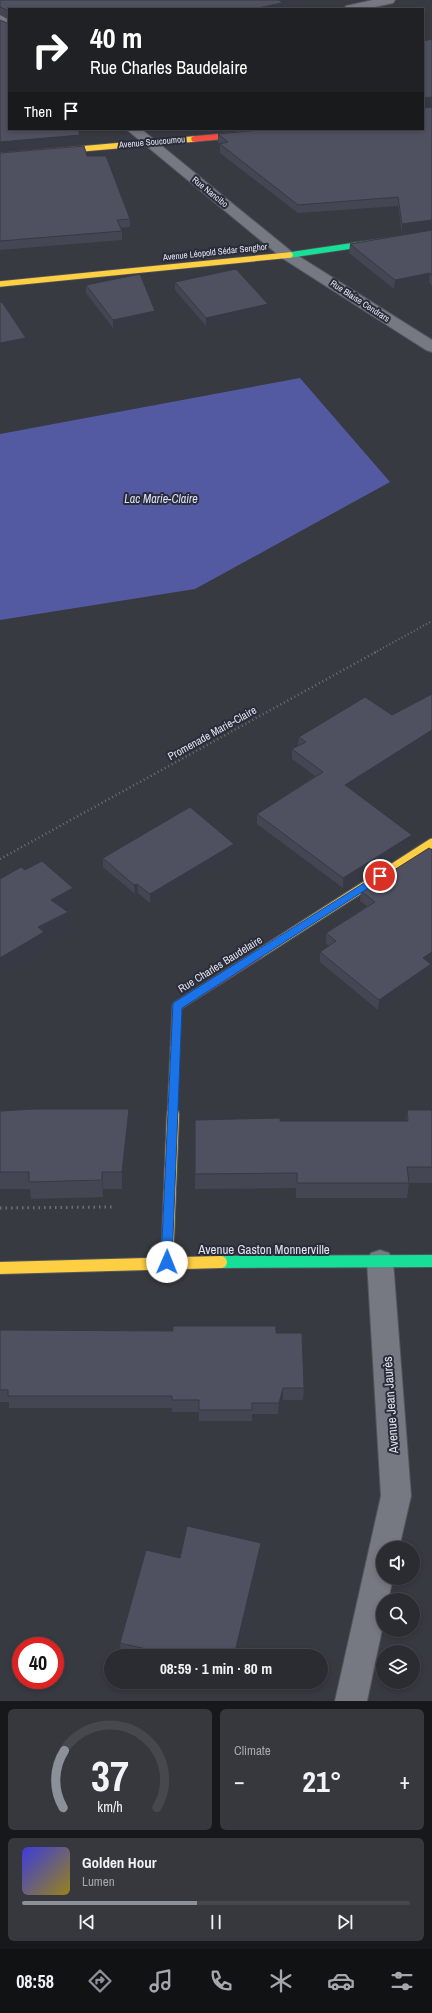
<!DOCTYPE html>
<html lang="en">
<head>
<meta charset="utf-8">
<style>
	body { margin:0; font-family:"Archivo Narrow",sans-serif; background:#36383d; color:#f1f3f6; height:100vh; display:flex; flex-direction:column; font-size:15px; white-space:nowrap }
	* { box-sizing:border-box; margin:0 }
	p { font-size:13px; color:#a5a7ab }
	.icon { flex:none; width:22px; height:22px; fill:none; stroke:currentColor; stroke-width:2; stroke-linecap:round; stroke-linejoin:round }
	.map { position:relative; height:1701px; overflow:hidden }
	.drawer { display:flex; flex-direction:column; gap:8px; padding:8px; background:#17181b; flex:1 }
	.drawer>* { flex:none }
	.banner { position:absolute; left:8px; top:8px; width:416px; height:122px; border-radius:0px; box-shadow:0 2px 6px #0003,0 0 0 1px #46484d; background:#202124; color:#fff; overflow:hidden }
	.controls { position:absolute; left:376px; top:1541px; display:grid; gap:8px }
	.controls a { display:grid; place-items:center; width:44px; height:44px; border-radius:50%; background:#2a2c31; box-shadow:0 2px 6px #0003,0 0 0 1px #46484d; font-size:20px }
	.speed { position:absolute; left:12px; top:1637px; display:flex; gap:8px; font-size:20px; font-weight:700; text-align:center }
	.speed>* { display:grid; place-content:center; width:52px; height:52px; border-radius:50%; background:#2a2c31; box-shadow:0 2px 6px #0003,0 0 0 1px #46484d; line-height:1 }
	.speed .limit { border:6px solid #d22; background:#fff; color:#111 }
	.pin { position:absolute; display:grid; place-items:center; width:34px; height:34px; color:#fff; margin:-17px; border:2px solid #fff; border-radius:50%; box-shadow:0 1px 4px #0007 }
	.me { position:absolute; width:44px; margin:-22px; rotate:1deg; stroke-linejoin:round; filter:drop-shadow(0 0 3px #0008) }
	.turn { display:flex; align-items:center; gap:14px; height:84px; padding:0 16px; font-size:18px }
	.turn .icon { width:52px; height:52px; stroke-width:2.5 }
	.turn b { display:block; font-size:28px; line-height:34px }
	.then { display:flex; align-items:center; height:38px; padding:0 16px; background:#0003; gap:8px; font-size:15px }
	.big { font-size:30px; font-weight:700; line-height:1.1 }
	.drawer .tile { flex:1; display:flex; flex-direction:column; justify-content:center; gap:6px; min-width:0; padding:0 14px; border-radius:6px; background:#36383d }
	.drawer .dial { align-items:center; gap:0 }
	.dial svg { height:104px; overflow:visible; fill:none; stroke:#46484d; stroke-width:7; stroke-linecap:round; text-anchor:middle }
	.dial text { fill:#f1f3f6; stroke:none }
	.song { display:flex; align-items:center; gap:12px }
	.cover { width:48px; height:48px; border-radius:6px; background:linear-gradient(135deg,hsl(240 70% 55%),hsl(50 70% 35%)) }
	.played { height:4px; border-radius:2px; background:linear-gradient(90deg,#8c9099 45%,#46484d 45%) }
	.keys { display:flex; justify-content:space-around; direction:ltr }
	.heat { display:flex; justify-content:space-between; align-items:center; font-size:22px; direction:ltr }
	.drawer .tiles { flex:1; display:grid; gap:8px; grid-template-columns:1fr 1fr }
	.tile:last-child { grid-column:span 2 }
	.trip { position:absolute; left:104px; top:1649px; width:224px; height:40px; border-radius:20px; background:#2a2c31; box-shadow:0 2px 6px #0003,0 0 0 1px #46484d; font-weight:700; line-height:40px; text-align:center }
	.tabs { display:flex; height:64px; justify-content:space-around; align-items:center; background:#111214; color:#a5a7ab }
	.tabs .icon { width:28px; height:28px }
	.tabs .active { color:#8c9099 }
	.tabs b { font-size:18px; color:#f1f3f6 }
	.map>svg:first-child { display:block }
	.water { fill:#545aa1 }
	.lines { fill:none; stroke-linecap:round; stroke-linejoin:round }
	.street-casing { stroke:#54565c; stroke-width:2 }
	.fast-far1-casing { stroke:#54565c; stroke-width:7 }
	.fast-casing { stroke:#54565c; stroke-width:14 }
	.slow-far2-casing { stroke:#54565c; stroke-width:7 }
	.slow-far1-casing { stroke:#54565c; stroke-width:11 }
	.slow-casing { stroke:#54565c; stroke-width:14 }
	.jam-far1-casing { stroke:#54565c; stroke-width:7 }
	.jam-casing { stroke:#54565c; stroke-width:11 }
	.path-far2 { stroke:#6e7078; stroke-width:2; stroke-dasharray:1 2.5; stroke-linecap:butt }
	.path-far1 { stroke:#6e7078; stroke-width:2.5; stroke-dasharray:1 3; stroke-linecap:butt }
	.path { stroke:#6e7078; stroke-width:3; stroke-dasharray:1.5 4; stroke-linecap:butt }
	.street { fill:#767882; fill-rule:evenodd }
	.fast-far1 { stroke:#16e098; stroke-width:5.5 }
	.fast { stroke:#16e098; stroke-width:12 }
	.slow-far2 { stroke:#ffcf43; stroke-width:5.5 }
	.slow-far1 { stroke:#ffcf43; stroke-width:9 }
	.slow { stroke:#ffcf43; stroke-width:12 }
	.jam-far1 { stroke:#f24e42; stroke-width:5.5 }
	.jam { stroke:#f24e42; stroke-width:9 }
	.wall { fill:#444653 }
	.shaded-wall { fill:#373944 }
	.building { fill:#4f5161; stroke:#373944 }
	.route { fill:#1a73e8; stroke:#114b97 }
	.labels { text-anchor:middle; stroke-width:4; stroke-linejoin:round; paint-order:stroke }
	.far-street-label { font-size:9px; fill:#e1e3ec; stroke:#2a2c3b }
	.street-label { font-size:11px; fill:#e1e3ec; stroke:#2a2c3b }
	.water-label { font-size:12px; font-style:italic; fill:#dce0f6; stroke:#2a2c3b }
	.near-street-label { font-size:13px; fill:#e1e3ec; stroke:#2a2c3b }
</style>
</head>
<body>
<div class="map">
<svg width="432" height="1701" viewBox="0 0 432 1701">
	<rect width="100%" height="100%" fill="#383a41"/>
	<path class="water" d="M300,378l90,104 -195,107 -195,31v-186z"/>
	<g class="lines">
		<defs>
			<path id="street" d="M373,0h22l-2,3 -27,6h-22l2,-3z
				M0,15l9,5v11l-9,-5z
				M126,129h15l151,123 140,88v12l-6,-2 -144,-92z
				M380,1250l9,3 4,8 18,235 -12,52h-16v30h10l-5,22h-5v25l-16,76h-32l46,-205 -14,-235 4,-8z"/>
			<path id="fast-far1" d="M290,255l142,-21"/>
			<path id="fast" d="M221,1262l211,-1"/>
			<path id="slow-far2" d="M0,156l194,-17
				M0,284l290,-29"/>
			<path id="slow-far1" d="M259,954l173,-111
				M172,1115l3,-67"/>
			<path id="slow" d="M167,1262l6,-148
				M0,1268l221,-6"/>
			<path id="jam-far1" d="M194,139l110,-10"/>
			<path id="jam" d="M175,1048l2,-42 82,-52"/>
		</defs>
		<use href="#street" class="street-casing"/>
		<use href="#fast-far1" class="fast-far1-casing"/>
		<use href="#fast" class="fast-casing"/>
		<use href="#slow-far2" class="slow-far2-casing"/>
		<use href="#slow-far1" class="slow-far1-casing"/>
		<use href="#slow" class="slow-casing"/>
		<use href="#jam-far1" class="jam-far1-casing"/>
		<use href="#jam" class="jam-casing"/>
		<path class="path-far2" d="M374,653l58,-32"/>
		<path class="path-far1" d="M0,859l376,-207"/>
		<path class="path" d="M0,1208l112,-1"/>
		<use href="#street" class="street"/>
		<use href="#fast-far1" class="fast-far1"/>
		<use href="#fast" class="fast"/>
		<use href="#slow-far2" class="slow-far2"/>
		<use href="#slow-far1" class="slow-far1"/>
		<use href="#slow" class="slow"/>
		<use href="#jam-far1" class="jam-far1"/>
		<use href="#jam" class="jam"/>
	</g>
	<path class="wall" d="M0,0h308l-26,5 -273,4v9l-9,-3z
		M432,107v122l-30,4 -4,-27 -100,7 -78,-60v-9l-2,-2v-8l205,-5z
		M201,129h39l-35,3z
		M0,153l87,3 43,63v8l-10,1 2,3v9l-122,10z
		M432,230v56l-3,-4 -35,7 -45,-36 1,-9z
		M175,282l93,30 -62,14 -31,-36z
		M86,285l69,26v8l-42,9 -27,-35z
		M432,694v45l-80,51 59,55 -68,43 -86,-64v-10l58,-38 -23,-17v-10l6,-3 1,-9 93,-22z
		M432,850l-3,113 2,1 -1,10 -52,36 -58,-48v-10l9,-6 -3,-3v-10l41,-27 -7,-5 1,-10z
		M234,853l-84,50 -12,-10 -3,1 -32,-27v-9z
		M407,1110h25v73h-23l-2,15h-111v-10l-101,1v-15l85,-53h126z
		M0,1111l130,15 -8,63h-19v8l-72,2 -1,-10h-30z
		M0,1330l276,3 28,55 -1,12h-20l-5,14h-26v7h-53v-9h-27v-4h-163v-6h-9z
		M261,1555l-24,101h-109l-7,-2 -1,-11 60,-85z"/>
	<path class="shaded-wall" d="M277,0h31l-26,5v4h-29z
		M432,97v8l-9,1v-8z
		M205,129h35l-35,3z
		M80,135v8l-80,7v-8z
		M432,220v9l-30,4v-9z
		M430,273l-1,9 -35,7 1,-9z
		M268,304v8l-62,14v-8z
		M155,311v8l-42,9v-8z
		M26,338v8l-26,5v-8z
		M432,730v9l-87,56v-10z
		M412,835l-1,10 -68,43v-10z
		M234,844v9l-84,50v-9z
		M137,884l1,9 -3,1 -1,-9z
		M73,888l2,17 -23,12 -1,-17z
		M68,912l1,17 -24,12 1,9 -46,26v-18l38,-31z
		M432,952v9l-10,7 1,-10z
		M431,964l-1,10 -52,36 1,-10z
		M129,1109l1,17 -8,63v-17z
		M102,1172l1,17v8l-1,-17z
		M283,1388v12l-5,14 1,-11z
		M261,1543v12l-24,101h-3z"/>
	<path class="building" d="M0,0h279l3,3 -29,6h-244v2l-9,-4z
		M0,20l9,4v105h69l2,6 -80,7z
		M432,39v58l-9,1v-57z
		M432,107v113l-30,4 -4,-27 -100,8 -78,-61 8,-2 -10,-8 53,-5h152v-21z
		M84,146l3,10h19l24,63 -13,1 5,11 -122,10v-88z
		M432,230v46l-2,-3 -35,7 -45,-36z
		M236,269l32,35 -62,14 -31,-36z
		M140,274l15,37 -42,9 -27,-35z
		M2,302l24,36 -26,5v-40z
		M432,694v36l-87,55 67,50 -69,43 -86,-64 66,-42 -31,-23 14,-7 -7,-5 66,-40 27,18z
		M190,807l44,37 -84,50 -13,-10 -3,1 -31,-27z
		M429,848l3,2v102l-9,6 8,6 -52,36 -59,-48 16,-11 -10,-8 49,-31 -14,-11z
		M42,861l31,27 -22,12 17,12 -30,15 6,5 -44,26v-79l21,-12 4,3z
		M34,1109h95l-7,63h-20v8l-73,2v-10h-29v-61z
		M407,1110h25v57h-25l2,16h-112v-10l-102,1v-54l85,-2v3h128z
		M173,1326h103v7h26l2,55h-21l-4,15h-27v7h-53v-10h-27v-4h-164v-6h-8v-60l173,1z
		M187,1526l74,17 -27,113h-57l-57,-13 26,-93 34,8z"/>
	<path class="route" d="M380,873l4,1v4l-202,130 -10,254 -1,3h-8l-2,-3 12,-259z"/>
	<g class="labels">
		<g class="far-street-label">
			<text transform="translate(152 142) rotate(-5)" y="3">Avenue Soucoumou</text>
			<text transform="translate(210 192) rotate(39)" y="3">Rue Nancibo</text>
			<text transform="translate(215 252) rotate(-6)" y="3">Avenue Léopold Sédar Senghor</text>
			<text transform="translate(360 301) rotate(33)" y="3">Rue Blaise Cendrars</text>
		</g>
		<g class="street-label">
			<text transform="translate(212 733) rotate(-29)" y="4">Promenade Marie-Claire</text>
			<text transform="translate(220 964) rotate(-32)" y="4">Rue Charles Baudelaire</text>
		</g>
		<g class="water-label">
			<text x="161" y="503">Lac Marie-Claire</text>
		</g>
		<g class="near-street-label">
			<text x="264" y="1254">Avenue Gaston Monnerville</text>
			<text transform="translate(390 1405) rotate(-94)" y="5">Avenue Jean Jaurès</text>
		</g>
	</g>
</svg>
<div class="controls">
<a><svg class="icon" aria-label="sound" viewBox="0 0 24 24"><path d="M4 9h4l5-4v14l-5-4H4zM17 9q2 3 0 6"/></svg></a>
<a><svg class="icon" aria-label="search" viewBox="0 0 24 24"><circle cx="10" cy="10" r="6"/><path d="M15 15l6 6"/></svg></a>
<a><svg class="icon" aria-label="layers" viewBox="0 0 24 24"><path d="M12 4l9 5-9 5-9-5zM3 14l9 5 9-5"/></svg></a>
</div>
<div class="speed"><div class="limit">40</div></div>
<div class="pin" style="left:380px;top:876px;background:#d93025"><svg class="icon" aria-label="arrive" viewBox="0 0 24 24"><path d="M6 21V4h12l-3 4 3 4H6"/></svg></div>
<svg class="me" style="left:167px;top:1262px" viewBox="-20 -20 40 40"><circle r="19" fill="#fff"/><path d="M0-13L10 11 0 6-10 11z" fill="#1a73e8"/></svg>
<div class="trip">08:59 · 1 min · 80 m</div>
<div class="banner">
<div class="turn"><svg class="icon" aria-label="right" viewBox="0 0 24 24"><path d="M7 20v-9h11M14 6l5 5-5 5"/></svg><div><b>40 m</b>Rue Charles Baudelaire</div></div>
<div class="then">Then<svg class="icon" aria-label="arrive" viewBox="0 0 24 24"><path d="M6 21V4h12l-3 4 3 4H6"/></svg></div>
</div>
</div>
<section class="drawer">
<div class="tiles">
<div class="tile dial"><svg viewBox="0 0 100 80">
<path d="M14 69A42 42 0 1 1 86 69"/>
<path d="M14 69A42 42 0 0 1 15 25" stroke="#8c9099"/>
<text x="50" y="56" font-size="32" font-weight="700">37</text>
<text x="50" y="72" font-size="11">km/h</text>
</svg></div>
<div class="tile"><p>Climate</p>
<div class="heat"><a>−</a><b class="big">21°</b><a>+</a></div>
</div>
<div class="tile">
<div class="song"><i class="cover"></i><div><b>Golden Hour</b><p>Lumen</p></div></div>
<div class="played"></div>
<div class="keys"><svg class="icon" aria-label="previous" viewBox="0 0 24 24"><path d="M18 5L8 12l10 7zM5 5v14"/></svg><svg class="icon" aria-label="pause" viewBox="0 0 24 24"><path d="M8 5v14M16 5v14"/></svg><svg class="icon" aria-label="next" viewBox="0 0 24 24"><path d="M6 5l10 7-10 7zM19 5v14"/></svg></div>
</div>
</div>
</section>
<nav class="tabs">
<b>08:58</b>
<svg class="icon active" aria-label="directions" viewBox="0 0 24 24"><path d="M12 3l9 9-9 9-9-9zM9 14v-3h6M13 9l2 2-2 2"/></svg>
<svg class="icon" aria-label="music" viewBox="0 0 24 24"><path d="M9 18V5l10-2v13"/><circle cx="6" cy="18" r="3"/><circle cx="16" cy="16" r="3"/></svg>
<svg class="icon" aria-label="phone" viewBox="0 0 24 24"><path d="M5 4h4l2 5-3 2q2 4 5 5l2-3 5 2v4C11 20 4 13 5 4z"/></svg>
<svg class="icon" aria-label="climate" viewBox="0 0 24 24"><path d="M12 3v18M4 7l16 10M4 17L20 7"/></svg>
<svg class="icon" aria-label="car" viewBox="0 0 24 24"><path d="M5 17H2v-5l4-1 3-4h7l3 4 3 1v5h-3M9 17h6M6 11h13"/><circle cx="7" cy="17" r="2"/><circle cx="17" cy="17" r="2"/></svg>
<svg class="icon" aria-label="filters" viewBox="0 0 24 24"><path d="M4 7h16M4 17h16"/><circle cx="9" cy="7" r="2"/><circle cx="15" cy="17" r="2"/></svg>
</nav>
</body>
</html>
